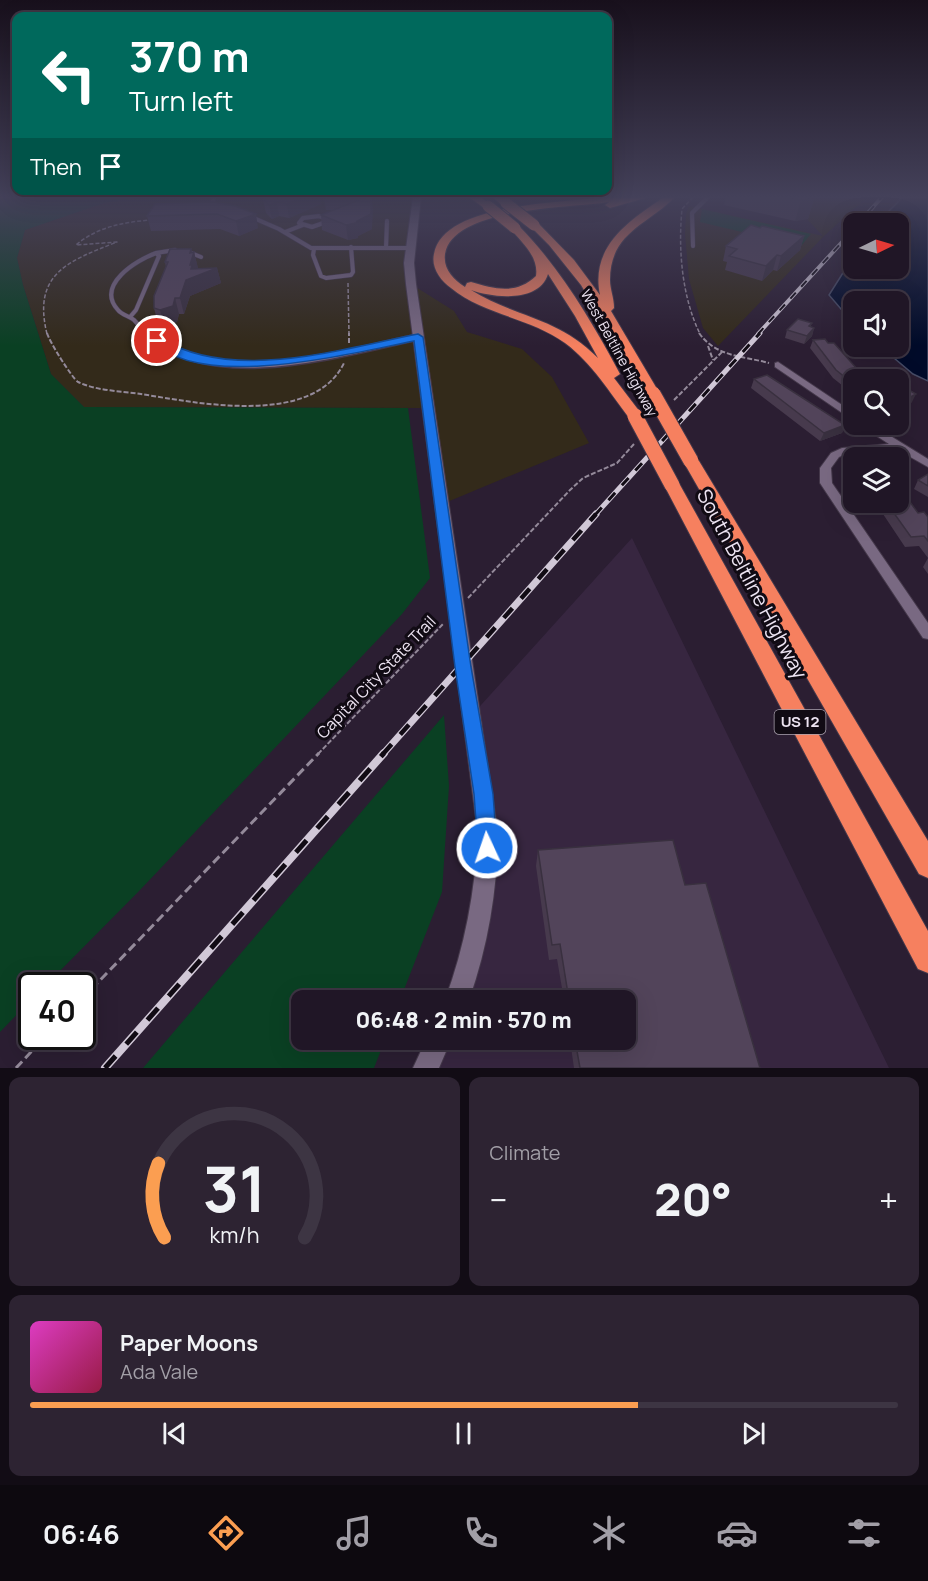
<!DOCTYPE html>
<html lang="en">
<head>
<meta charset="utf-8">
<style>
	body { margin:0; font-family:Manrope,sans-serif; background:#2d2332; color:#f1f3f6; height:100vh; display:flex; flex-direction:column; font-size:22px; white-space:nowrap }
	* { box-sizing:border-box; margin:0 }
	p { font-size:20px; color:#a29fa7 }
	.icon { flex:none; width:33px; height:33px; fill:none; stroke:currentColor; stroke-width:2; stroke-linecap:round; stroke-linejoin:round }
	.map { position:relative; height:1068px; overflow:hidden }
	.side { display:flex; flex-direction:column; gap:9px; padding:9px; background:#120c15; flex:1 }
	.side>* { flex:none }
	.banner { position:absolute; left:12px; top:12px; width:600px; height:183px; border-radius:12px; box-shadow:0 6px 24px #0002,0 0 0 2px #3d3543; background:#00695c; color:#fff; overflow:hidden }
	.needle { width:39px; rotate:85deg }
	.buttons { position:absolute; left:843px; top:213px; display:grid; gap:12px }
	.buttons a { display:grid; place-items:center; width:66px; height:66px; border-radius:12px; background:#201626; box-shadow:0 6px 24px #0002,0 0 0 2px #3d3543; font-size:30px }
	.speed { position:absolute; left:18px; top:972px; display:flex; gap:12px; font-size:30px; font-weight:700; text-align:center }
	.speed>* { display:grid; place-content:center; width:78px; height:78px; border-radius:50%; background:#201626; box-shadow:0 6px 24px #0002,0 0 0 2px #3d3543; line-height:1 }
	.speed .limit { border:3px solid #111; border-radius:9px; background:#fff; color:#111 }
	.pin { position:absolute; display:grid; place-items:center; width:51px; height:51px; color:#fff; margin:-26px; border:3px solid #fff; border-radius:50%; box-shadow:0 2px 6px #0007 }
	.me { position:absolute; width:66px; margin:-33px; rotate:357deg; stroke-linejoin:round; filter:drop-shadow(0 0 4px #0008) }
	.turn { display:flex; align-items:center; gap:21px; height:126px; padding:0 18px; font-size:27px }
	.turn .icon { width:78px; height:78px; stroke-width:2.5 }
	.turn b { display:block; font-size:42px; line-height:51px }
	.then { display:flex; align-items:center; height:57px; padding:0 18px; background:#0003; gap:12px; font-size:22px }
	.big { font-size:45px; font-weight:800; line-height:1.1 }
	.side .tile { flex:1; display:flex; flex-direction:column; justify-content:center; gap:9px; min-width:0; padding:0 21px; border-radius:12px; background:#2d2332 }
	.side .dial { align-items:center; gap:0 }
	.dial svg { height:156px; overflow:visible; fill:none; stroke:#3d3543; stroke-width:7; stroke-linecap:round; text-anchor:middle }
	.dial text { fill:#f1f3f6; stroke:none }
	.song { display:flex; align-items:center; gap:18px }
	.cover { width:72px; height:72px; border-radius:9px; background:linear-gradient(135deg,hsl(310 70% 55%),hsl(340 70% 35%)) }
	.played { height:6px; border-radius:3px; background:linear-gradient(90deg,#fb9e51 70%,#3d3543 70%) }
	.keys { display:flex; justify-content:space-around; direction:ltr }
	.heat { display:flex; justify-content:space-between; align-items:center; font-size:33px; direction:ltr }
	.side .tiles { flex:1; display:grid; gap:9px; grid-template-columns:1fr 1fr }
	.tile:last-child { grid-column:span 2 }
	.trip { position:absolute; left:291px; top:990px; width:345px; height:60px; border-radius:12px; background:#201626; box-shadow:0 6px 24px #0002,0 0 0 2px #3d3543; font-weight:800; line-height:60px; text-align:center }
	.tabs { display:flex; height:96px; justify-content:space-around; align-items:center; background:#0d090f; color:#a29fa7 }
	.tabs .icon { width:42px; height:42px }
	.tabs .selected { color:#fb9e51 }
	.tabs b { font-size:27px; color:#f1f3f6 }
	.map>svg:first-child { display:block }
	.commercial { fill:#332a1a }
	.built { fill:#372640 }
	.green { fill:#0a4023 }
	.water { fill:#000b2a; stroke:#474c66; stroke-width:1.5 }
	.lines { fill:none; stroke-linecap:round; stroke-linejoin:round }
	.service-far1-casing { stroke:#44384a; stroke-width:5 }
	.service-casing { stroke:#44384a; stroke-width:8 }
	.minor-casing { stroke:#44384a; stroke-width:2 }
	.tertiary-casing { stroke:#44384a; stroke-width:2 }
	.motorway-casing { stroke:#44384a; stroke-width:2 }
	.path-far2 { stroke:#948a9a; stroke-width:1.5; stroke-dasharray:4 2; stroke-linecap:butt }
	.path-far1 { stroke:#948a9a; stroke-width:2; stroke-dasharray:5 2; stroke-linecap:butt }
	.path { stroke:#948a9a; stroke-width:3; stroke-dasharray:9 4.5; stroke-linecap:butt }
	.service-far1 { stroke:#796982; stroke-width:4 }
	.service { stroke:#796982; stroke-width:5 }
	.minor { fill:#796982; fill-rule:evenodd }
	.tertiary { fill:#796982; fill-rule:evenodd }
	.motorway { fill:#f6805f; fill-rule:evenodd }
	.rail-far3-casing { stroke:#d1c8d7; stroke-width:4 }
	.rail-far2-casing { stroke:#d1c8d7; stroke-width:5 }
	.rail-far1-casing { stroke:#d1c8d7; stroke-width:7 }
	.rail-casing { stroke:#d1c8d7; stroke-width:8 }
	.rail-far3 { stroke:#110b14; stroke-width:2; stroke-dasharray:8; stroke-linecap:butt }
	.rail-far2 { stroke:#110b14; stroke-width:3; stroke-dasharray:10; stroke-linecap:butt }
	.rail-far1 { stroke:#110b14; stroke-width:4.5; stroke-dasharray:13; stroke-linecap:butt }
	.rail { stroke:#110b14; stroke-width:5; stroke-dasharray:16; stroke-linecap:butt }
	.motorway-bridge-far1-casing { stroke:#44384a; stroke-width:13; stroke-linecap:butt }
	.motorway-bridge-casing { stroke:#44384a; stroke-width:17; stroke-linecap:butt }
	.motorway-bridge-far1 { stroke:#f6805f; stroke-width:11 }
	.motorway-bridge { stroke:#f6805f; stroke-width:15 }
	.wall { fill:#473a4d }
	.shaded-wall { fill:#39303f }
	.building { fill:#52445a; stroke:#39303f; stroke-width:1.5 }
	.route { fill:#1a73e8; stroke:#114b97; stroke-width:1.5 }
	.labels { text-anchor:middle; stroke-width:6; stroke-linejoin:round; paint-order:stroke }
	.far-street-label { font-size:14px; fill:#ede4f2; stroke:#110b14 }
	.shield { fill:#110b14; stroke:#aba3af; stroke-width:1.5 }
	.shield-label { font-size:15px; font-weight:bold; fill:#ede4f2 }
	.street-label { font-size:16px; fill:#ede4f2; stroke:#110b14 }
	.near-street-label { font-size:20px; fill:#ede4f2; stroke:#110b14 }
</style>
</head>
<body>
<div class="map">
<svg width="928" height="1068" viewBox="0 0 928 1068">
	<rect width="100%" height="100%" fill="#2b1e32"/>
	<path class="commercial" d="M143,197h274l-6,87 43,27 13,21 55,17 30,28 37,66 -149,62 -12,-97 -344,-1 -33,-33 -28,-89 -6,-27 8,-28 79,-27z
		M786,197h81l-43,39 -106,110 -15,-18 -14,-49 -4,-45 1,-20 3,-8 134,30z"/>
	<path class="built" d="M632,538l257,530h-463l13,-28h187v-40h-169l16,-44 10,-49 -11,-192z"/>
	<path class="green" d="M0,197h143l-39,6 -79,27 -8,28 6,27 28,89 33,33 324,1 22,170 -28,36 -262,276 -94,95 -14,1 -1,14 -31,32z
		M702,209l109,25 -10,12 -101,-24z
		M444,715l5,71 -7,106 -42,108h-98v40h83l-11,28h-231z"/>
	<path class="water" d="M903,197h25v184l-15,-7 -32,-27 17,-1v-44h-44l-1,21 -24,-28 24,-38 1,11h44v-44l-21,-1z"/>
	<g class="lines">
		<defs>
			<path id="service-far1" d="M211,208l3,-11
				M249,216l30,13 32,19h100
				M319,216l6,2 1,4 -14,5 -13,-4 4,-5z
				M285,232l18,-7
				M693,246l-1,-33 16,-16
				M386,248l1,-27
				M314,249l-1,6 8,21 5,2 25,-3 2,-3 -2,-25
				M186,251l15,6
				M156,253l19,-3
				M130,317l6,-7 23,-54 -3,-3c-19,7 -61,32 -38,57 4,5 11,6 16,10 5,5 8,10 13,14"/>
			<path id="service" d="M145,333c70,60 193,21 273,4"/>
			<path id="minor" d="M778,362l76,51v8l-79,-54v-4z
				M858,424h13l57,35v8l-30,-17 -50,3 -9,4 -8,11 1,15 96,140v16l-5,-1 -103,-155v-15l11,-15 11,-5 47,-4z"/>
			<path id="tertiary" d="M413,197h8l-7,66 2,21 82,550c-1,58 -10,112 -29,166h-24c20,-54 30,-108 33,-166l-72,-550 -2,-21z
				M426,1040h25l-12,28h-26z"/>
			<path id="motorway" d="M469,197h11l13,9 -9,2z
				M492,197h11l8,6 -9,2z
				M606,197h43l-39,11 -5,-3 4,-3c-36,6 -156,5 -164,52 -2,15 8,25 20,33l2,-4 4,-1c24,7 45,13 65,-6 3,-20 -15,-34 -26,-48l1,-2h8c42,43 72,94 101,148l-6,4 29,38 -8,5 -5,-2c-20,-26 -38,-56 -65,-76 -34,-25 -81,-28 -114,-55 -11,-8 -20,-21 -17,-34 9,-52 132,-51 172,-57zM548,274l27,42 23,42c-42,-42 -82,-40 -127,-68 22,8 68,13 77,-16z
				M664,197h11c-27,28 -65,35 -65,83 0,9 4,18 4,28l-3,3 49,83 -7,4 -7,-4 -65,-109 -32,-40 -20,-20 1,-2h8l36,37 26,35c-10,-49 29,-74 64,-98z
				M691,456l8,5 229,380v37l-9,-4 -236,-413z
				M672,480l6,1 2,4 248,446v42l-10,-4 -254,-484 2,-4z"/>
		</defs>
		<use href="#service-far1" class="service-far1-casing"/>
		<use href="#service" class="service-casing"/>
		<use href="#minor" class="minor-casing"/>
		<use href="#tertiary" class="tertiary-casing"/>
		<use href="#motorway" class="motorway-casing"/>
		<path class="path-far2" d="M693,197l-11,12c-4,41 0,88 18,125
			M348,283l1,51
			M47,334c-15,-61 22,-73 70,-92l-41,3c21,-18 48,-23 75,-25"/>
		<path class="path-far1" d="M47,333c2,8 25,45 31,49 19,9 43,9 63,12 56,9 172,33 203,-31
			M699,333c17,24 44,23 70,30
			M349,343v-10
			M708,346l5,14
			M674,400l49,-49
			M468,598l102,-108 13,-12 34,-15 17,-19
			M318,754l125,-130"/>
		<path class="path" d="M82,999l237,-246
			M16,1068l30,-32"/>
		<use href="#service-far1" class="service-far1"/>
		<use href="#service" class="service"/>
		<use href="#minor" class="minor"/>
		<use href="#tertiary" class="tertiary"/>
		<use href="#motorway" class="motorway"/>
		<defs>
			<path id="rail-far3" d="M858,224l24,-27
				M758,334l96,-105"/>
			<path id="rail-far2" d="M595,515l165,-182"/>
			<path id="rail-far1" d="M383,754l213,-240"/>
			<path id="rail" d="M105,1068l279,-315"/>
		</defs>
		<use href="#rail-far3" class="rail-far3-casing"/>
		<use href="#rail-far2" class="rail-far2-casing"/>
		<use href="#rail-far1" class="rail-far1-casing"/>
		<use href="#rail" class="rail-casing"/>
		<use href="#rail-far3" class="rail-far3"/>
		<use href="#rail-far2" class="rail-far2"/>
		<use href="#rail-far1" class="rail-far1"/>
		<use href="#rail" class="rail"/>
		<defs>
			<path id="motorway-bridge-far1" d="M506,203l28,22
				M488,206l27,22"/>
			<path id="motorway-bridge" d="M653,394l38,67
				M635,416l37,69"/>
		</defs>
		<use href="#motorway-bridge-far1" class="motorway-bridge-far1-casing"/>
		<use href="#motorway-bridge" class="motorway-bridge-casing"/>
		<use href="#motorway-bridge-far1" class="motorway-bridge-far1"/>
		<use href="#motorway-bridge" class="motorway-bridge"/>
	</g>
	<path class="wall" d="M324,197h48v32l-14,7v2l-10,2 -26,-10 -1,-15 13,-5h-8z
		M726,197h86l2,1 -6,21 -13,2 -71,-16z
		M263,199l58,5 -32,14 -10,-2 -7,3 -6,-6z
		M213,202l45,26 -19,8 -19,-7 -69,2 -4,-15z
		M804,236l-4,14 -23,21 -4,-1 -11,11 -37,-11 2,-8 -4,-1 3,-15z
		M191,249l1,4 2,-1 4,17 19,-1 4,15 -31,13 -6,18h-5l-2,8 -13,4 -6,-2 -4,-16 12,-41 -1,-5z
		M812,323l-2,4 4,1 -2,8 -8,8 -19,-6 2,-8z
		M813,340l15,3 30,27 23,10h-27l-11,6 -10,-8 -23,-30z
		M754,379l91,46 -3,8 -22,8 -69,-53z
		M898,392l14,10 -10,7 -4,-2z
		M928,474v23l-14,-8 4,-9z
		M875,502h30l13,11 10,4v41l-9,-12 -14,1z
		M928,558v16l-5,-7z
		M538,850l147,35 75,183h-186l-4,-28h56v-40h-62l-7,-41 -8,1 -13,-94z"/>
	<path class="shaded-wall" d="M305,197h15l1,7 -32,14 -2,-14z
		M371,197l2,12 -1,20 -14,7v2l-10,2 -2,-15 11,-4z
		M814,198l-6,21 -13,2 6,-21z
		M277,202l2,14 -7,3 -3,-14z
		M256,214l2,14 -19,8 -3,-15z
		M804,236l-4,14 -23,21 4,-15z
		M191,249l2,7 1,-4 4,16 -3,9 22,-9 4,15 -31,13 -6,18 -4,-16 10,-33v-12z
		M777,255l-4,15 -11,11 4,-15z
		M175,298l4,16 -2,8 -13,4 -4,-16z
		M814,328l-2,8 -8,8 3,-8z
		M857,376l-1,4h-2v4l-11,2 3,-8z
		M916,394l-4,8 -10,7 3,-9z
		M845,425l-3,8 -22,8 4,-8z"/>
	<path class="building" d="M264,197h41l-18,7 -10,-2 -8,3 -6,-6z
		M349,197h22v17l-14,7 -1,2 -10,2 -25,-10 45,-18z
		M786,197h26l2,1 -13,2z
		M213,202l22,4 21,8 -20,7 -19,-7 -70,2 8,-12z
		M751,225l9,3 2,-2 42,10 -23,20 -4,-1 -11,11 -37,-10 8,-7 -11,-3z
		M170,249h21l-1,4 4,-1 -4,13h2l-1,4 26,-1 -31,12 -6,18h-5l-2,8 -13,4 -6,-2v-12l14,-34h-3z
		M798,319l14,4 -3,3 5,2 -7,8 -20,-6z
		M825,339l3,4h6l24,27 9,-2 14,12h-19l-5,-4 -11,2 -10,-8 -23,-30z
		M767,375l78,50 -21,8 -70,-54z
		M905,388l11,6 -11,6 -7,-3v-5z
		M860,454l11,4h-11z
		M928,474v12l-10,-6z
		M898,492l7,10h5l8,11 6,-1 4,5v24l-4,-5 -13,1 -25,-35h12z
		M673,840l12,45 21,-2 54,185h-180l-5,-28h51v-40h-57l-9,-56 -8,1 -14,-95z"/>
	<linearGradient id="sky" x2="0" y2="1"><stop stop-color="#18101c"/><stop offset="0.57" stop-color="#44415a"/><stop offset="1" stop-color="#44415a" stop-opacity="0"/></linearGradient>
	<rect width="928" height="346" fill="url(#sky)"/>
	<path class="route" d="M418,334l5,3 48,330 22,127 4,54 -3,7 -7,2 -6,-2 -3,-7 -4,-54 -19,-127 -41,-326c-63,12 -212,51 -262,0l8,-3c73,45 180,11 258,-4z"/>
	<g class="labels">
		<g class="far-street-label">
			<text transform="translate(619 353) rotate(61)" y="5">West Beltline Highway</text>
		</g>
		<rect class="shield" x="774.5" y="710" width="51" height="24" rx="4.5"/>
		<g class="shield-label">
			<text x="800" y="727">US 12</text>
		</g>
		<g class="street-label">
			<text transform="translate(376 677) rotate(-46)" y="6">Capital City State Trail</text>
		</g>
		<g class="near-street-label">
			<text transform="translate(752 584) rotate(62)" y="7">South Beltline Highway</text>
		</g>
	</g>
</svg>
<div class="buttons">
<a><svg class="needle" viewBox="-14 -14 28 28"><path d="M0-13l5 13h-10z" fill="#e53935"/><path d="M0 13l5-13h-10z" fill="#a29fa7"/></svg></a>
<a><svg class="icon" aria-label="sound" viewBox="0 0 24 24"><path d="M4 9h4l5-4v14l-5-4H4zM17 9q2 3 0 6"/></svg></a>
<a><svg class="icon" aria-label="search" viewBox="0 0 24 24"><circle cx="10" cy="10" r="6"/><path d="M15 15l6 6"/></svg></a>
<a><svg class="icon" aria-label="layers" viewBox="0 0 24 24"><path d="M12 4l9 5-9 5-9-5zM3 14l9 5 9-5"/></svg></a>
</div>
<div class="speed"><div class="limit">40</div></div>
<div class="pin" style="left:157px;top:341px;background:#d93025"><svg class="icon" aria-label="arrive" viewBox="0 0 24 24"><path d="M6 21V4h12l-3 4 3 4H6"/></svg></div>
<svg class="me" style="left:487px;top:848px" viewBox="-20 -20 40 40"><circle r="17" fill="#1a73e8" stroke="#fff" stroke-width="3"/><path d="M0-11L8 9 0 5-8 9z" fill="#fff"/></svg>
<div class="trip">06:48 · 2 min · 570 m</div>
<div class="banner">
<div class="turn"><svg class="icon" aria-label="left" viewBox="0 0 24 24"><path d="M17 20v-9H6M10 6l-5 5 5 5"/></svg><div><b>370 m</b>Turn left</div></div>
<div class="then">Then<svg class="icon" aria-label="arrive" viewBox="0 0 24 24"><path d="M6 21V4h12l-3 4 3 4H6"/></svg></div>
</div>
</div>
<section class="side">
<div class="tiles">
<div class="tile dial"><svg viewBox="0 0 100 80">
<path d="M14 69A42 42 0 1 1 86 69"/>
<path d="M14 69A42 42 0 0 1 11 31" stroke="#fb9e51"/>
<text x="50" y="56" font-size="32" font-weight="700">31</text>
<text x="50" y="72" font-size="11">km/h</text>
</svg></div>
<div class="tile"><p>Climate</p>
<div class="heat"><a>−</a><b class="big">20°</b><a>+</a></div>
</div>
<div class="tile">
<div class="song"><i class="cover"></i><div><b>Paper Moons</b><p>Ada Vale</p></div></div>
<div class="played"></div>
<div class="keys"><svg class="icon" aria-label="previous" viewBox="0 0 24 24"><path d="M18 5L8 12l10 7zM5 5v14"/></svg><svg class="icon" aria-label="pause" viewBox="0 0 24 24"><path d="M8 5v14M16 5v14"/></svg><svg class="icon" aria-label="next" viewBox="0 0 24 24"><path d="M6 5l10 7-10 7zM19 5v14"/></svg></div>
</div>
</div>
</section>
<nav class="tabs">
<b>06:46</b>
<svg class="icon selected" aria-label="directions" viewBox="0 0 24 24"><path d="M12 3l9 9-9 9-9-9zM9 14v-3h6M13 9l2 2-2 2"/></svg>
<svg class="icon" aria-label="music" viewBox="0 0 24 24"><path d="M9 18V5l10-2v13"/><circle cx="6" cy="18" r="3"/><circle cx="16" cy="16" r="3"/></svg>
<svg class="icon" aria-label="phone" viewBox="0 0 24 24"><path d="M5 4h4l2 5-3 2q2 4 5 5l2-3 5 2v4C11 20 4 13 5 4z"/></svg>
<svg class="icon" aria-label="climate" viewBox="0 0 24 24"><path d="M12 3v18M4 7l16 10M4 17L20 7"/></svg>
<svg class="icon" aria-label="car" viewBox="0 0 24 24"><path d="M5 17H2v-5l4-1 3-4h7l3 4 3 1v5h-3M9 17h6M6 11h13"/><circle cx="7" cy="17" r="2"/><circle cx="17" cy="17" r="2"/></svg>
<svg class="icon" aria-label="filters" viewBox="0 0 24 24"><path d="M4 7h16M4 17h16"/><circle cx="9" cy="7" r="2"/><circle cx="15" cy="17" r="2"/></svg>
</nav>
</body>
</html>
